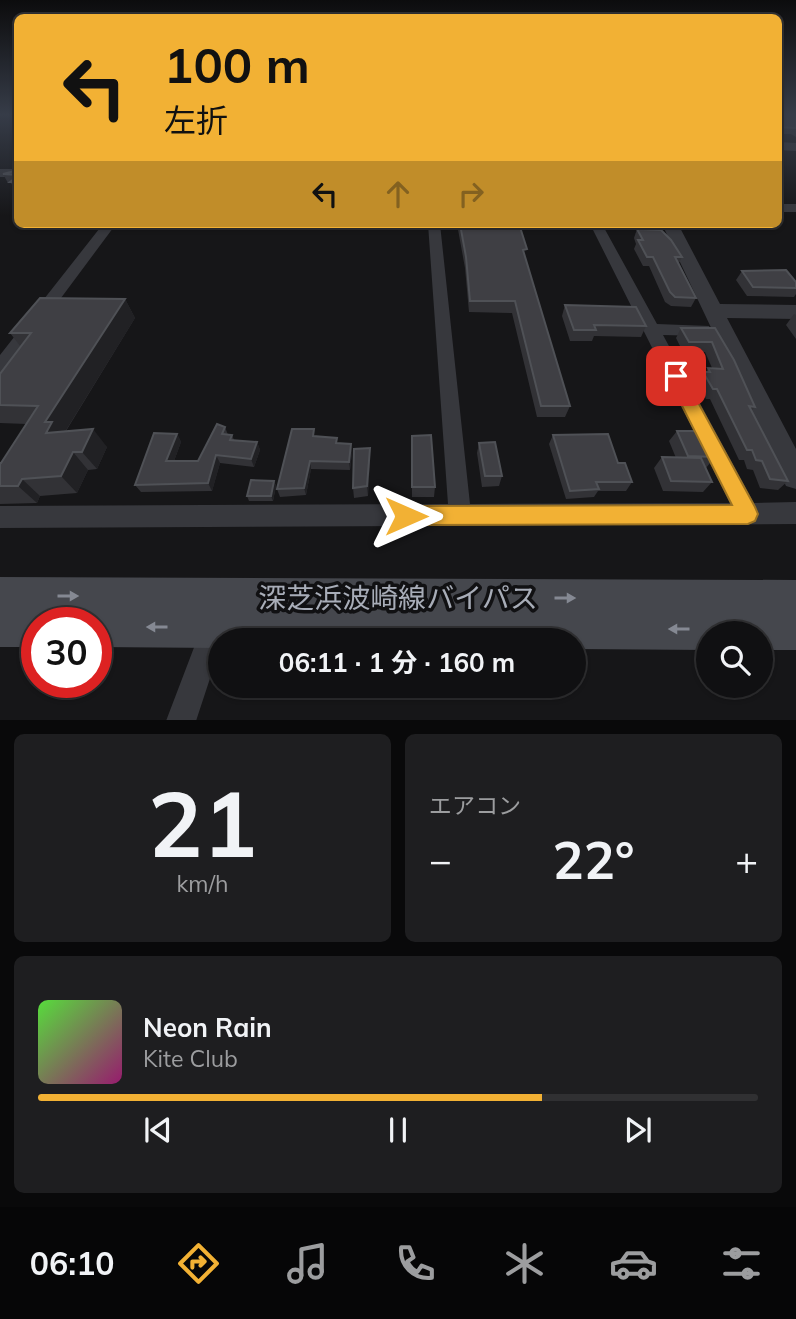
<!DOCTYPE html>
<html lang="ja">
<head>
<meta charset="utf-8">
<style>
	body { margin:0; font-family:Mulish,"Noto Sans JP",sans-serif; background:#1e1e20; color:#f1f3f6; height:100vh; display:flex; flex-direction:column; font-size:26px; white-space:nowrap }
	* { box-sizing:border-box; margin:0 }
	p { font-size:23px; color:#9c9d9f }
	.icon { flex:none; width:38px; height:38px; fill:none; stroke:currentColor; stroke-width:2; stroke-linecap:round; stroke-linejoin:round }
	.map { position:relative; height:720px; overflow:hidden }
	.side { display:flex; flex-direction:column; gap:14px; padding:14px; background:#09090a; flex:1 }
	.side>* { flex:none }
	.hud { position:absolute; left:14px; top:14px; width:768px; height:214px; border-radius:10px; box-shadow:0 2px 5px #0004,0 0 0 2px #303032; background:#f2b134; color:#111; overflow:hidden }
	.buttons { position:absolute; left:696px; top:621px; display:grid; gap:14px }
	.buttons a { display:grid; place-items:center; width:77px; height:77px; border-radius:50%; background:#101012; box-shadow:0 2px 5px #0004,0 0 0 2px #303032; font-size:35px }
	.speed { position:absolute; left:21px; top:607px; display:flex; gap:14px; font-size:35px; font-weight:700; text-align:center }
	.speed>* { display:grid; place-content:center; width:91px; height:91px; border-radius:50%; background:#101012; box-shadow:0 2px 5px #0004,0 0 0 2px #303032; line-height:1 }
	.speed .limit { border:10px solid #d22; background:#fff; color:#111 }
	.pin { position:absolute; display:grid; place-items:center; width:60px; height:60px; color:#fff; margin:-30px; border-radius:14px; box-shadow:0 4px 10px #0006 }
	.me { position:absolute; width:77px; margin:-38px; rotate:90deg; stroke-linejoin:round; filter:drop-shadow(0 0 5px #0008) }
	.turn { display:flex; align-items:center; gap:24px; height:147px; padding:0 35px; font-size:32px }
	.turn .icon { width:91px; height:91px; stroke-width:2.5 }
	.turn b { display:block; font-size:49px; line-height:60px }
	.lanes { display:flex; align-items:center; height:66px; padding:0 35px; background:#0003; justify-content:center; gap:35px; direction:ltr }
	.lanes .off { opacity:.35 }
	.big { font-size:52px; font-weight:700; line-height:1.1 }
	.side .card { flex:1; display:flex; flex-direction:column; justify-content:center; gap:10px; min-width:0; padding:0 24px; border-radius:10px; background:#1e1e20 }
	.side .dial { align-items:center; gap:0 }
	.dial b { font-size:91px; line-height:1 }
	.song { display:flex; align-items:center; gap:21px }
	.cover { width:84px; height:84px; border-radius:10px; background:linear-gradient(135deg,hsl(110 70% 55%),hsl(320 70% 35%)) }
	.played { height:7px; border-radius:4px; background:linear-gradient(90deg,#f2b134 70%,#303032 70%) }
	.keys { display:flex; justify-content:space-around; direction:ltr }
	.heat { display:flex; justify-content:space-between; align-items:center; font-size:38px; direction:ltr }
	.side .tiles { flex:1; display:grid; gap:14px; grid-template-columns:1fr 1fr }
	.card:last-child { grid-column:span 2 }
	.trip { position:absolute; left:208px; top:628px; width:378px; height:70px; border-radius:35px; background:#101012; box-shadow:0 2px 5px #0004,0 0 0 2px #303032; font-weight:700; line-height:70px; text-align:center }
	.tabs { display:flex; height:112px; justify-content:space-around; align-items:center; background:#060607; color:#9c9d9f }
	.tabs .icon { width:49px; height:49px }
	.tabs .current { color:#f2b134 }
	.tabs b { font-size:32px; color:#f1f3f6 }
	.map>svg:first-child { display:block }
	.lines { fill:none; stroke-linecap:round; stroke-linejoin:round }
	.minor { fill:#37383d; fill-rule:evenodd }
	.tertiary { fill:#37383d; fill-rule:evenodd }
	.secondary { fill:#45474d; fill-rule:evenodd }
	.wall { fill:#323236 }
	.shaded-wall { fill:#212124 }
	.building { fill:#3f3f44; stroke:#4f5156; stroke-width:2 }
	.oneway { fill:#858993 }
	.route { fill:#f2b134; stroke:#9d7322; stroke-width:2 }
	.labels { text-anchor:middle; stroke-width:7; stroke-linejoin:round; paint-order:stroke }
	.near-street-label { font-size:28px; fill:#a8adb8; stroke:#111113 }
</style>
</head>
<body>
<div class="map">
<svg width="796" height="721" viewBox="0 0 796 721">
	<rect width="100%" height="100%" fill="#161618"/>
	<g class="lines">
		<path class="minor" d="M779,204h17v8h-17z
			M103,224h13l-110,148 -6,1v-18z
			M428,224h12l30,280 260,-1 -140,-279h12l55,100 52,2 2,4 -2,4 -6,2 -40,-1 91,168 42,-1v22l-796,4v-22l448,-2z
			M215,612l9,4 4,9 -5,15h-3v8l-24,73h-30l40,-105z"/>
		<path class="tertiary" d="M779,142l17,1v8l-17,-1z
			M0,169h18v8h-18z
			M662,224h16l42,80 76,1v14l-69,-1 69,131v40l-10,-3z"/>
		<path class="secondary" d="M0,577l796,3v70h-35v-16h-52v16l-135,-1v-9h-354v8l-124,-1v-24h-18l3,-7 -29,-1 3,8h-18v24h-37z"/>
	</g>
	<path class="wall" d="M779,115h17v22l-5,-3h-12z
		M18,163v27h-3l-4,-7h-3l-5,-9 12,-3z
		M457,224h62l6,34 45,148 -5,11h-28l-25,-104 -43,-1 -4,-44z
		M637,229l45,28 -3,6 17,35 -5,9 -20,-1 -6,-4 -16,-36h-6l-9,-17 2,-5 -2,-6z
		M742,271l54,11v12l-2,3 -47,-1 -11,-16z
		M125,299l10,19 -69,113 41,16 -10,22 -9,1 -11,23 -37,3 -3,7 -37,1v-41h1l26,-39 -27,-1v-49l21,-27 -11,-14z
		M565,305l81,21 -5,11 -47,-1 -2,5h-22l-8,-25z
		M794,314l2,1v24l-10,-14z
		M681,328h34l40,79 -4,4 37,70 -10,9 -18,-2 -7,-18 -6,-1 -3,-9h-5l-29,-61h-4l-9,-17 6,-10h3l2,-4h4l-7,-16h-22l-7,-14z
		M225,427l3,8h4l2,5 23,2 3,8 -6,17 -34,-4 -8,28 -71,1 -6,-7 42,-51 4,8 -7,19h24z
		M677,431l38,26 -9,11 -1,-1 7,15 -9,10 -40,-1 -9,-23 8,-11 14,1 -7,-17z
		M553,435l65,28 14,19 -6,9h-28l-4,6 -28,2 -17,-55z
		M412,436l23,51 -1,10h-22z
		M315,437l22,1v5l14,1 1,8 -2,18 -39,-1 -5,26 -26,2 -3,-8z
		M479,443l23,33 -3,10 -17,1 -5,-34z
		M370,458l-2,38 -14,2 -1,-10z
		M274,481l2,5 -3,15h-24l-2,-5z"/>
	<path class="shaded-wall" d="M125,299l10,19 -72,117 -17,-2 -1,-11z
		M93,429l14,18 -10,22 -15,-17z
		M177,434l4,8 -10,27 -5,-8z
		M257,442l3,8 -6,17 -3,-8z
		M351,444l1,8 -2,18 -1,-8z
		M370,448v10l-2,38 -1,-10z
		M73,452l15,18 -11,23 -16,-17z
		M216,455l4,8 -8,28 -4,-8z
		M310,461l1,8 -5,26 -2,-7z
		M22,479l18,17 -3,7 -19,-17z
		M274,481l2,5 -3,15 -2,-5z"/>
	<path class="building" d="M779,115h17v13l-17,-1z
		M18,163v12l-15,-1 12,-3 1,-7z
		M18,176v6h-8z
		M460,224h59l8,25 -4,1 47,156h-29l-26,-105h-45l-4,-44z
		M637,229l24,1 10,10 11,17h-7l21,41 -21,-1 -5,-5 -17,-35h-6l-9,-17h5z
		M786,270l10,12v6l-43,-1 -11,-16z
		M40,298l85,1 -80,123h7l-6,11 47,-4 -11,23h-9l-12,24 -39,3 -4,7h-18v-23h1l37,-57 -38,-1v-31l31,-41h-21z
		M565,305l71,2 10,19 -52,-1 2,5h-22z
		M681,328h34l19,32 21,47 -6,-1 39,75 -18,-2 -8,-18 -6,-1 -4,-10h-5l-30,-61h-4l-10,-17h7l-2,-4 15,1 -11,-27h-23z
		M217,424l8,3 -3,7 10,1 -2,5 27,2 -6,17 -35,-4 -8,28 -73,2 19,-52 23,1 -11,27h32z
		M292,429h22l-1,7 24,2 -1,5 15,1 -2,18 -39,-1 -6,27 -27,1z
		M677,431h26l12,26 -27,-1z
		M608,434l10,29h7l7,19h-36l3,7 -29,2 -17,-56z
		M431,435l4,52h-23v-51z
		M495,442l7,34h-17l-6,-33z
		M370,448l-3,38 -14,2 1,-39z
		M662,457l39,1 11,24 -41,-1z
		M251,480l23,1 -3,15h-24z"/>
	<defs><path id="oneway-solid" d="M-6-.8H1V-3.2L6.5 0L1 3.2V.8H-6Z" transform="scale(1.75)"/></defs>
	<g class="oneway">
		<use href="#oneway-solid" transform="translate(68 596)"/>
		<use href="#oneway-solid" transform="translate(565 598)"/>
		<use href="#oneway-solid" transform="translate(157 627) rotate(-180)"/>
		<use href="#oneway-solid" transform="translate(679 629) rotate(-180)"/>
	</g>
	<linearGradient id="sky" x2="0" y2="1"><stop stop-color="#0c0c0d"/><stop offset="0.53" stop-color="#363c48"/><stop offset="1" stop-color="#363c48" stop-opacity="0"/></linearGradient>
	<rect width="796" height="216" fill="url(#sky)"/>
	<path class="route" d="M676,369l5,2 74,136 3,7 -3,7 -7,3 -342,1 -8,-3 -3,-6 3,-7 8,-3 326,-1 -65,-129z"/>
	<g class="labels">
		<g class="near-street-label">
			<text x="398" y="608">深芝浜波崎線バイパス</text>
		</g>
	</g>
</svg>
<div class="buttons">
<a><svg class="icon" aria-label="search" viewBox="0 0 24 24"><circle cx="10" cy="10" r="6"/><path d="M15 15l6 6"/></svg></a>
</div>
<div class="speed"><div class="limit">30</div></div>
<div class="pin" style="left:676px;top:376px;background:#d93025"><svg class="icon" aria-label="arrive" viewBox="0 0 24 24"><path d="M6 21V4h12l-3 4 3 4H6"/></svg></div>
<svg class="me" style="left:406px;top:516px" viewBox="-20 -20 40 40"><path d="M0-17L14 15 0 8-14 15z" fill="#f2b134" stroke="#fff" stroke-width="4"/></svg>
<div class="trip">06:11 · 1 分 · 160 m</div>
<div class="hud">
<div class="turn"><svg class="icon" aria-label="left" viewBox="0 0 24 24"><path d="M17 20v-9H6M10 6l-5 5 5 5"/></svg><div><b>100 m</b>左折</div></div>
<div class="lanes"><svg class="icon" aria-label="left" viewBox="0 0 24 24"><path d="M17 20v-9H6M10 6l-5 5 5 5"/></svg><svg class="icon off" aria-label="ahead" viewBox="0 0 24 24"><path d="M12 20V5M6 11l6-6 6 6"/></svg><svg class="icon off" aria-label="right" viewBox="0 0 24 24"><path d="M7 20v-9h11M14 6l5 5-5 5"/></svg></div>
</div>
</div>
<section class="side">
<div class="tiles">
<div class="card dial"><b>21</b><p>km/h</p></div>
<div class="card"><p>エアコン</p>
<div class="heat"><a>−</a><b class="big">22°</b><a>+</a></div>
</div>
<div class="card">
<div class="song"><i class="cover"></i><div><b>Neon Rain</b><p>Kite Club</p></div></div>
<div class="played"></div>
<div class="keys"><svg class="icon" aria-label="previous" viewBox="0 0 24 24"><path d="M18 5L8 12l10 7zM5 5v14"/></svg><svg class="icon" aria-label="pause" viewBox="0 0 24 24"><path d="M8 5v14M16 5v14"/></svg><svg class="icon" aria-label="next" viewBox="0 0 24 24"><path d="M6 5l10 7-10 7zM19 5v14"/></svg></div>
</div>
</div>
</section>
<nav class="tabs">
<b>06:10</b>
<svg class="icon current" aria-label="directions" viewBox="0 0 24 24"><path d="M12 3l9 9-9 9-9-9zM9 14v-3h6M13 9l2 2-2 2"/></svg>
<svg class="icon" aria-label="music" viewBox="0 0 24 24"><path d="M9 18V5l10-2v13"/><circle cx="6" cy="18" r="3"/><circle cx="16" cy="16" r="3"/></svg>
<svg class="icon" aria-label="phone" viewBox="0 0 24 24"><path d="M5 4h4l2 5-3 2q2 4 5 5l2-3 5 2v4C11 20 4 13 5 4z"/></svg>
<svg class="icon" aria-label="climate" viewBox="0 0 24 24"><path d="M12 3v18M4 7l16 10M4 17L20 7"/></svg>
<svg class="icon" aria-label="car" viewBox="0 0 24 24"><path d="M5 17H2v-5l4-1 3-4h7l3 4 3 1v5h-3M9 17h6M6 11h13"/><circle cx="7" cy="17" r="2"/><circle cx="17" cy="17" r="2"/></svg>
<svg class="icon" aria-label="filters" viewBox="0 0 24 24"><path d="M4 7h16M4 17h16"/><circle cx="9" cy="7" r="2"/><circle cx="15" cy="17" r="2"/></svg>
</nav>
</body>
</html>
